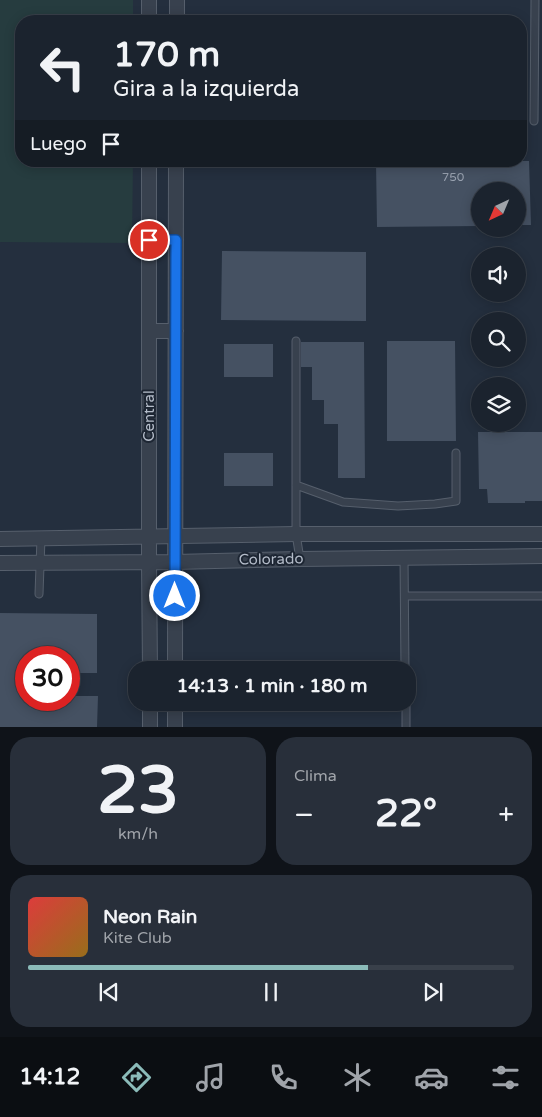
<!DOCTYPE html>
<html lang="es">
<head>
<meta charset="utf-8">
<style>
	body { margin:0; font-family:"Varela Round",sans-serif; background:#282f3a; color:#f1f3f6; height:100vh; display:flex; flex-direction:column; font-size:19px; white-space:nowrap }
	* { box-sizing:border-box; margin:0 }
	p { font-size:16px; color:#a0a4aa }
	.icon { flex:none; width:28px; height:28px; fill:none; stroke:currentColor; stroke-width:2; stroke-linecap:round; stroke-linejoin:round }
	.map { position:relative; height:727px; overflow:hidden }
	.sheet { display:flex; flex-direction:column; gap:10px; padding:10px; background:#0f1319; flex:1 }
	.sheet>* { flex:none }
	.top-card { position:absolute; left:15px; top:15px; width:512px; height:152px; border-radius:20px; box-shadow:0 2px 12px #0003,0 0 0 1px #39404a; background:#1b232e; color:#f1f3f6; overflow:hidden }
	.needle { width:32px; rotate:224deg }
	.tools { position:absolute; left:471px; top:182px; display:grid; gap:10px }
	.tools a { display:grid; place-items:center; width:55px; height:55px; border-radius:50%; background:#1b232e; box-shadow:0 2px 12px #0003,0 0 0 1px #39404a; font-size:25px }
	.speed { position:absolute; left:15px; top:646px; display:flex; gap:10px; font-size:25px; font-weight:700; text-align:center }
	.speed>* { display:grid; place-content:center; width:65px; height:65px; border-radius:50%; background:#1b232e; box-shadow:0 2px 12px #0003,0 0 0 1px #39404a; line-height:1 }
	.speed .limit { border:8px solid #d22; background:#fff; color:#111 }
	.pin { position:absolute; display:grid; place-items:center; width:42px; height:42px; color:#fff; margin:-21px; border:2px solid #fff; border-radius:50%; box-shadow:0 1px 5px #0007 }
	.me { position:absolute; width:55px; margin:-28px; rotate:0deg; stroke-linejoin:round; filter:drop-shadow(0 0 4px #0008) }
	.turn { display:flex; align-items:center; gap:18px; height:105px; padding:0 15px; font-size:22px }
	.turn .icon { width:65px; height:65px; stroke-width:2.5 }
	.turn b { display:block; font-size:35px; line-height:42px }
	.then { display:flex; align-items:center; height:48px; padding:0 15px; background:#0003; gap:10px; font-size:19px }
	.big { font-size:38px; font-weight:700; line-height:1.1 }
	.sheet .card { flex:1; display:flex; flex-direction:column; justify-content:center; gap:8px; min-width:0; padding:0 18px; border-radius:20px; background:#282f3a }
	.sheet .dial { align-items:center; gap:0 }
	.dial b { font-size:65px; line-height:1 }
	.song { display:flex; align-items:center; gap:15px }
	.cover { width:60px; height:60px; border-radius:8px; background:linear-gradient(135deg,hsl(0 70% 55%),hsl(40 70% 35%)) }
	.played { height:5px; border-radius:2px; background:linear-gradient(90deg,#8bbbb9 70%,#39404a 70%) }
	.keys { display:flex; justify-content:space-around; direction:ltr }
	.heat { display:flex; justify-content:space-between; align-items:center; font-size:28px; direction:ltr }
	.sheet .tiles { flex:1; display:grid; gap:10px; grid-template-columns:1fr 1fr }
	.card:last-child { grid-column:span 2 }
	.trip { position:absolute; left:128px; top:661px; width:288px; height:50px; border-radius:20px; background:#1b232e; box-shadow:0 2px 12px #0003,0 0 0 1px #39404a; font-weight:700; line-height:50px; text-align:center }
	.dock { display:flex; height:80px; justify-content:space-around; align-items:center; background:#0b0e12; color:#a0a4aa }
	.dock .icon { width:35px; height:35px }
	.dock .selected { color:#8bbbb9 }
	.dock b { font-size:22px; color:#f1f3f6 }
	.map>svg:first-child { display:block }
	.green { fill:#263c3f }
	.building { fill:#455162 }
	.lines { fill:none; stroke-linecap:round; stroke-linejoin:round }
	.service-casing { stroke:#565f6c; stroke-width:9 }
	.minor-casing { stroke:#565f6c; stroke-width:16 }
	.service { stroke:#38414e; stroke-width:7 }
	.minor { stroke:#38414e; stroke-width:14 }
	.route-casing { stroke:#114b97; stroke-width:12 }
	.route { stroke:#1a73e8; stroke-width:9 }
	.labels { text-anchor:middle; stroke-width:4; stroke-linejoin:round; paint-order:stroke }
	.number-label { font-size:12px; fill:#98a1af }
	.street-label { font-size:15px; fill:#b4bcc9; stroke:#1d2633 }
</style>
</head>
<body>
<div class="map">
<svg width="542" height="727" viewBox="0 0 542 727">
	<rect width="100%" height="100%" fill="#242f3e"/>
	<path class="green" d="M0,0h133v21h-112v140h112l-1,82 -132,-1z"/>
	<path class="building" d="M387,161h142l2,64h-13v-34h-38v35l-103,1 -1,-65h11z
		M222,251l144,1v69l-145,-1z
		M387,341h68l1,100h-69z
		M301,342h63l1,136h-27v-54h-14v-24h-12v-33h-11z
		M224,344h49v33h-49z
		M478,432h64v69h-17v2h-37l-1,-14h-8z
		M224,453h49v33h-49z
		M0,613l97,1v59h-28v-15h-43v42h43v-4h29l-1,31h-97z"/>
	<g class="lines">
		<defs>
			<path id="service" d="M534,121l1,-121
				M296,341v193l4,25
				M296,485l47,17 55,4 37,-2 21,-3v-48
				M404,557l1,113
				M39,594l2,-56
				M405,596h137
				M406,702v25"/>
			<path id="minor" d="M149,21v-21
				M177,21v-21
				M149,161v401l1,108
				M149,240h27
				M149,331h27
				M0,539l296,-5h246
				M0,563l175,-1 125,-3 242,-3
				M175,670l1,-509
				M150,702v25
				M175,727v-25"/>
		</defs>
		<use href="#service" class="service-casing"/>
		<use href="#minor" class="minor-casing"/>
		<use href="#service" class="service"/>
		<use href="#minor" class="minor"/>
	</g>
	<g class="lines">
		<defs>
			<path id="route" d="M149,240h27l-1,356"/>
		</defs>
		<use href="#route" class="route-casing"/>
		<use href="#route" class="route"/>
	</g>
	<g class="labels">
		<g class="number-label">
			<text x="453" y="181">750</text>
		</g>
		<g class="street-label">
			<text transform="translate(149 416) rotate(-90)" y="5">Central</text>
			<text transform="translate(271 559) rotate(-1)" y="5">Colorado</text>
		</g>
	</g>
</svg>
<div class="tools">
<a><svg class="needle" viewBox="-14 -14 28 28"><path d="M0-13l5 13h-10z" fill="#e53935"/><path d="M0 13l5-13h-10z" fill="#a0a4aa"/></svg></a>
<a><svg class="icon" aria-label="sound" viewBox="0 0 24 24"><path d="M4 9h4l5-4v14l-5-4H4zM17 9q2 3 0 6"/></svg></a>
<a><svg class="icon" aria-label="search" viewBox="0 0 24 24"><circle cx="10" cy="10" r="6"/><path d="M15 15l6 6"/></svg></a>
<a><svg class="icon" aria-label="layers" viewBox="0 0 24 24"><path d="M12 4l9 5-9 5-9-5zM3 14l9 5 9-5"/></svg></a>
</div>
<div class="speed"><div class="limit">30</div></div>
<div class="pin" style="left:149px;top:240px;background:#d93025"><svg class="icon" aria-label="arrive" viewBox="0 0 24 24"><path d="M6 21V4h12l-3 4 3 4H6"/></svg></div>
<svg class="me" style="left:175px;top:596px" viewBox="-20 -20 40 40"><circle r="17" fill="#1a73e8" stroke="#fff" stroke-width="3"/><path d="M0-11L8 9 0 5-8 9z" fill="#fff"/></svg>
<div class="trip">14:13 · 1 min · 180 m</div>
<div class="top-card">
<div class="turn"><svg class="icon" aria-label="left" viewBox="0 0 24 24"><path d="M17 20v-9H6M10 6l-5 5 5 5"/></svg><div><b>170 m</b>Gira a la izquierda</div></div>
<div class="then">Luego<svg class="icon" aria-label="arrive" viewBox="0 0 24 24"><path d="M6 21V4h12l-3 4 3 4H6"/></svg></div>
</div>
</div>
<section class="sheet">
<div class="tiles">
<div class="card dial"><b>23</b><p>km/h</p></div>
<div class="card"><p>Clima</p>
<div class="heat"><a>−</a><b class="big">22°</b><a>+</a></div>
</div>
<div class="card">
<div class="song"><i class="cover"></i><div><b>Neon Rain</b><p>Kite Club</p></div></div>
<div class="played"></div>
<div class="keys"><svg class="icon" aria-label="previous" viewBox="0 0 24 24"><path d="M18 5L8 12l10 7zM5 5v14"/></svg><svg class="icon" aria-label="pause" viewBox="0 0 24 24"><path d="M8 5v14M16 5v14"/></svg><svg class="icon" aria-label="next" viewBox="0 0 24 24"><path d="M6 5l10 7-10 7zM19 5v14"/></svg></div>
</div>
</div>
</section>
<nav class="dock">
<b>14:12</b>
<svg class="icon selected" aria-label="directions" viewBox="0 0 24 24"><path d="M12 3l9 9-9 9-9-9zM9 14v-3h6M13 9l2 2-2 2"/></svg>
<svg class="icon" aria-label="music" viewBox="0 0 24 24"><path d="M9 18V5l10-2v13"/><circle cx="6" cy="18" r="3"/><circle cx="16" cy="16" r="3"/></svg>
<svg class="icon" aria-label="phone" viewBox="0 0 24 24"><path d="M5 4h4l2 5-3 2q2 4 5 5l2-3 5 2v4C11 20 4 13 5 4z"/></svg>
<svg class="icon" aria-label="climate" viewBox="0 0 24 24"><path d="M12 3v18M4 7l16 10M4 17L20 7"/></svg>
<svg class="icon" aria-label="car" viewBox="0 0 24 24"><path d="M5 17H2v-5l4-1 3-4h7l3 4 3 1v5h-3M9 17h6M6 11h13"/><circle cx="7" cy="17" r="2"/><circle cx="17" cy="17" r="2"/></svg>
<svg class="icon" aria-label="filters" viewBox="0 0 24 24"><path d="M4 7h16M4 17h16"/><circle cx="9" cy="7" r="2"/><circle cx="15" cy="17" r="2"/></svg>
</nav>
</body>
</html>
